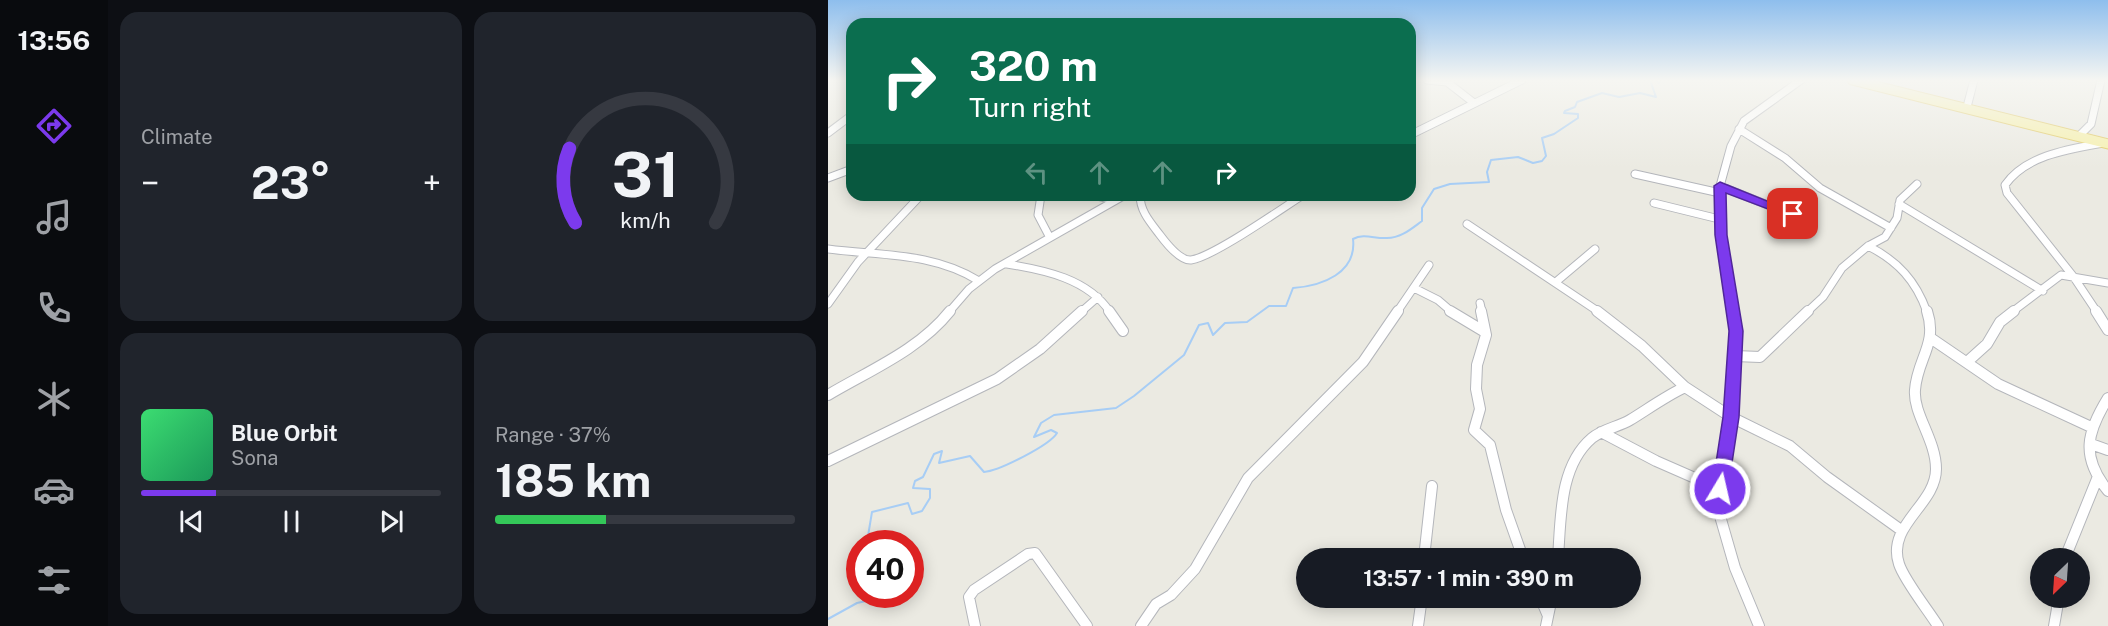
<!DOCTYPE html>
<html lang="en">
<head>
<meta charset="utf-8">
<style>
	body { margin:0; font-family:"Public Sans",sans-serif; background:#20242c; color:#f1f3f6; height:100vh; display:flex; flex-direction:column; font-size:22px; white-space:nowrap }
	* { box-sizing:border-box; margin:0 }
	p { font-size:20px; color:#9ea1a6 }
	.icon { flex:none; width:33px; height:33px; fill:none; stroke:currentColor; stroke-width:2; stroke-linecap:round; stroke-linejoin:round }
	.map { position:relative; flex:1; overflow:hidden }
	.panel { display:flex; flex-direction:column; gap:12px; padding:12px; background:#0d0f14; width:720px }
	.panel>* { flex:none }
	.top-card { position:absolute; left:18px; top:18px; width:570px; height:183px; border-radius:18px; box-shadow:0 3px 15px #0003; background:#0b6e4f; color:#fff; overflow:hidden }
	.needle { width:39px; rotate:205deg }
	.buttons { position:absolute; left:1202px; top:548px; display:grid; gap:12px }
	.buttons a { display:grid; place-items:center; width:60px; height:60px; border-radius:50%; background:#171b24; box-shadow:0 3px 15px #0003; font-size:30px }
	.speed { position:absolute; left:18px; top:530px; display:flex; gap:12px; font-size:30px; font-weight:700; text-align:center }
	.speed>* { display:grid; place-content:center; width:78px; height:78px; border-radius:50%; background:#171b24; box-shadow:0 3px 15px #0003; line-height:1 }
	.speed .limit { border:9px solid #d22; background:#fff; color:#111 }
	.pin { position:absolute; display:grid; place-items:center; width:51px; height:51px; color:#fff; margin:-26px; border-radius:12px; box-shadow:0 3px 9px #0006 }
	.me { position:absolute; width:66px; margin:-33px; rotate:9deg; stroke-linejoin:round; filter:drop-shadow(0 0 4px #0008) }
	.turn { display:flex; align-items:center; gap:21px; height:126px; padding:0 24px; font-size:27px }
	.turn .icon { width:78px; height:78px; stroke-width:2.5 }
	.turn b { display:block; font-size:42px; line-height:51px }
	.lanes { display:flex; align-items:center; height:57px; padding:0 24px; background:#0003; justify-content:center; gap:30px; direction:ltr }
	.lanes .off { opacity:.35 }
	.big { font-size:45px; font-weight:700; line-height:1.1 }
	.panel .widget { flex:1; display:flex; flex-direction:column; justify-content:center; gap:9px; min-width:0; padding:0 21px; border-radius:18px; background:#20242c }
	.panel .dial { align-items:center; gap:0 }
	.dial svg { height:156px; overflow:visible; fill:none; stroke:#363941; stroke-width:7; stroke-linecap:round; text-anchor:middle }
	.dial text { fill:#f1f3f6; stroke:none }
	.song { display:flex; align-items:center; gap:18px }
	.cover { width:72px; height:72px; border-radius:9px; background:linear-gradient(135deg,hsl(140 70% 55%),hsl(150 70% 35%)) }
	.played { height:6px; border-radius:3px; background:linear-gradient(90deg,#7c3aed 25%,#363941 25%) }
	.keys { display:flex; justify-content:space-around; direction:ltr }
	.heat { display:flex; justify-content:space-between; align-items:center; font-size:33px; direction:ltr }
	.charge { height:9px; border-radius:4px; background:linear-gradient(90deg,#34c759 37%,#363941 0) }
	.panel .tiles { flex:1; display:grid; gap:12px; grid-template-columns:repeat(2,1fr) }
	.trip { position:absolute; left:468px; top:548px; width:345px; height:60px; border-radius:30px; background:#171b24; box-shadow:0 3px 15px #0003; font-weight:700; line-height:60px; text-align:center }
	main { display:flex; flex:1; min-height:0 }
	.tab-bar { display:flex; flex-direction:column; width:108px; justify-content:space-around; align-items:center; background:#090b0e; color:#9ea1a6 }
	.tab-bar .icon { width:42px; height:42px }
	.tab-bar .on { color:#7c3aed }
	.tab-bar b { font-size:27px; color:#f1f3f6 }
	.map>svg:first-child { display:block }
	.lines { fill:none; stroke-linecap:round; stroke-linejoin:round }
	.stream { stroke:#a7cdf5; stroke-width:2 }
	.minor-far1-casing { stroke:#b4b6bb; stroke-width:9 }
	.minor-casing { stroke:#b4b6bb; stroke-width:12 }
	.major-casing { stroke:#e1c964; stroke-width:11 }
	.minor-far1 { stroke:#fff; stroke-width:7 }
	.minor { stroke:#fff; stroke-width:10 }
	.major { stroke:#f6f0ac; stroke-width:9 }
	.route { fill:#7c3aed; stroke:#51269a; stroke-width:1.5 }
</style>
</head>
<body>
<main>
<nav class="tab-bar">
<b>13:56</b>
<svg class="icon on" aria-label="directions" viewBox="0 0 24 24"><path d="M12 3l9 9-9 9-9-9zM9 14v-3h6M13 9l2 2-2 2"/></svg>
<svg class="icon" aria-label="music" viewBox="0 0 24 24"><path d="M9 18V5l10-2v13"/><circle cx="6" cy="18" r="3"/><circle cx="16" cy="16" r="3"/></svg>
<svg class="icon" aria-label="phone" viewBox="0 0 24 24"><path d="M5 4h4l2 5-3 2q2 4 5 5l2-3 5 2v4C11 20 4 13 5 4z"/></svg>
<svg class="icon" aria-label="climate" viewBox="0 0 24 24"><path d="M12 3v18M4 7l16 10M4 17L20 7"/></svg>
<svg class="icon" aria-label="car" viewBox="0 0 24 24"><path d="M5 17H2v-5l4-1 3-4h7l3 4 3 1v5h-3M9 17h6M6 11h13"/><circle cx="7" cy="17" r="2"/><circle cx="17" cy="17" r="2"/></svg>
<svg class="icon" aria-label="filters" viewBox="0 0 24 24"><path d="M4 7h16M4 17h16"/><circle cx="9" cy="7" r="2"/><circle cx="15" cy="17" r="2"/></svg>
</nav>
<section class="panel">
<div class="tiles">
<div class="widget"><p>Climate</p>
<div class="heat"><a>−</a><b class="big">23°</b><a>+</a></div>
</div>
<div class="widget dial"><svg viewBox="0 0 100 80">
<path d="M14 69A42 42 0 1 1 86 69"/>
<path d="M14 69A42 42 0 0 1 11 31" stroke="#7c3aed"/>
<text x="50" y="56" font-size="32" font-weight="700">31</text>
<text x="50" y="72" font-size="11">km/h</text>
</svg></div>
<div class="widget">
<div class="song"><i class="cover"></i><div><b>Blue Orbit</b><p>Sona</p></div></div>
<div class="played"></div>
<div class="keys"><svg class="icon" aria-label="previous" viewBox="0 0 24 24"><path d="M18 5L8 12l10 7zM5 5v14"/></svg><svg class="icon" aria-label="pause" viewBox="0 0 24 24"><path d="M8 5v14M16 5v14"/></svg><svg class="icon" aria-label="next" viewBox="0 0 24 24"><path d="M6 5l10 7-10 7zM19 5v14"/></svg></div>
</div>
<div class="widget"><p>Range · 37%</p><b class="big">185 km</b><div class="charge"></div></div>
</div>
</section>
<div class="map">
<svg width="1280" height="626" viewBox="0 0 1280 626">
	<rect width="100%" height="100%" fill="#ebeae2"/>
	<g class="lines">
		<path class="stream" d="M827,80l4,3 2,-3
			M75,543l-6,-10 -29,3 4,-24 36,-9 4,11 10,-3 8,-13v-9l-17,-1 2,-7 8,-4 11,-23 8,-3 -3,12 31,-7 14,16c15,-1 66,-27 73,-39l-6,-3 -17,7 7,-14 13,-8 62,-7 18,-12 50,-41 15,-30 9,-2 5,12 12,-12 22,-1 22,-16h17l7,-18c29,-2 64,-15 60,-49 11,-6 22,0 34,-1 14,0 24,-9 35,-17v-13l12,-19 16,-5 39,-2 -2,-10 4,-12 27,-3 15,6 9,-2 4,-5 -4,-18 12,-4 24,-16v-4l-14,-1 1,-2 10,-4 2,-5 25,-9 17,4 21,-4 16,4 -6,-17
			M0,619l29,-16 18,-4 3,-5"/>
		<defs>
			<path id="minor-far1" d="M599,80l20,2 27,21
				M1139,107l7,-27
				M911,129l46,29 35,30 71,40
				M0,133l24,-18
				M582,135l112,-55
				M1251,136l12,-12 10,-44
				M807,174l85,19
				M0,178l24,-9
				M892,186l73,29
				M213,195l-3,20 11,21
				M265,195l17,4
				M312,195c0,16 10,27 20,40 6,8 20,26 31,25 22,-3 90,-51 112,-65
				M826,203l65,16
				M1071,204l144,87
				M639,224l132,88
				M1040,246c30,15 48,35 59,66
				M0,249c53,7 104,3 151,32
				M179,264c38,6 81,15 103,48
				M729,281l38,-32
				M586,288l24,12 14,12
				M652,303l2,9
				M0,304l30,-42 63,-67
				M121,312l20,-23 26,-20 130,-74
				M253,312l17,-15
				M569,312l32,-47
				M905,312l-12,-77 -1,-49 11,-40 13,-25 57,-41
				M979,312l16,-15 19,-29 26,-22 17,-9 12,-19 3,-18 17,-16
				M1184,312l49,-37 47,8
				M1269,312l-24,-36 -66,-83 -2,-8c21,-30 64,-36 98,-42"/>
			<path id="minor" d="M281,311l14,20
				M622,311l35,21
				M653,311l5,24 -9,30 -1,24 4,20 -6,21 16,15 16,65 17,48
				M769,311l45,35 43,41 46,30 59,29 37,31 74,53
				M905,311l3,20 -5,86 -13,92 17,59 24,58
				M1099,311c11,33 -10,48 -12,79 -2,24 21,50 21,79 0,36 -50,56 -37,95 5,16 29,46 39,62
				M1268,311l12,19
				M1104,339l66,45 93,43
				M907,356l25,1 48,-46
				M1139,362l20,-18 13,-22 14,-11
				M0,395c42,-25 91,-45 122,-84
				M1280,398c-21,34 -28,58 0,93
				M773,432l55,29 64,28
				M1263,444l17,6
				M0,461l169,-82 43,-30 42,-38
				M596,558l8,-72
				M730,558c3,-40 1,-92 34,-120 11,-9 26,-11 38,-18 18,-11 36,-24 55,-33
				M1237,558l32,-79
				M712,597l8,19
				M147,626l-6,-29 5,-7 54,-36 7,-1 52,73
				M313,626l15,-22 15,-9 24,-26 53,-91 115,-116 35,-51
				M590,626l4,-29
				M718,626l6,-29
				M1226,626l5,-29"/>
			<path id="major" d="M1024,80l256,64"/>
		</defs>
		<use href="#minor-far1" class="minor-far1-casing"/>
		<use href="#minor" class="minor-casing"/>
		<use href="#major" class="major-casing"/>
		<use href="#minor-far1" class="minor-far1"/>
		<use href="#minor" class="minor"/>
		<use href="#major" class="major"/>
	</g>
	<linearGradient id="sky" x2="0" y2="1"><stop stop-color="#8ebeed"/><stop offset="0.48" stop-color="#f6f6f2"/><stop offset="1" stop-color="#f6f6f2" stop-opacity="0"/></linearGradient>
	<rect width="1280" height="168" fill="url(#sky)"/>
	<path class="route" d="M892,182l79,32 -6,5 -4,-2 -63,-24 1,42 16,96 -4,86 -11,72 -2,5 -6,2 -6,-2 -2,-5 11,-72 6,-86 -14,-96 -1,-49z"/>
</svg>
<div class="buttons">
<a><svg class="needle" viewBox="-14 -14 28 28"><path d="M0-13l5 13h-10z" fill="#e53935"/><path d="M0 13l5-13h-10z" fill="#9ea1a6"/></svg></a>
</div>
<div class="speed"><div class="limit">40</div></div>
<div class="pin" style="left:965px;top:214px;background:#d93025"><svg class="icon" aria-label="arrive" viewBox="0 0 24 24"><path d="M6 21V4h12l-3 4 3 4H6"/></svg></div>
<svg class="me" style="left:892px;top:489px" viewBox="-20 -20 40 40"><circle r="17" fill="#7c3aed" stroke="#fff" stroke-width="3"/><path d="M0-11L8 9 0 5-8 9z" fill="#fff"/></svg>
<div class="trip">13:57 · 1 min · 390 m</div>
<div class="top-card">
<div class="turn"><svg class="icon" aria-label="right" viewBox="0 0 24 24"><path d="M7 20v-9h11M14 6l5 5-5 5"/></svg><div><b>320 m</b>Turn right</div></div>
<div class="lanes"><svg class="icon off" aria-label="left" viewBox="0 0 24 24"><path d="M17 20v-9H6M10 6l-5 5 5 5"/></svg><svg class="icon off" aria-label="ahead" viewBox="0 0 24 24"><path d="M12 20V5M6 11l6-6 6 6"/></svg><svg class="icon off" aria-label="ahead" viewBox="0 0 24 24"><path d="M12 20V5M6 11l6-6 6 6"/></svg><svg class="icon" aria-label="right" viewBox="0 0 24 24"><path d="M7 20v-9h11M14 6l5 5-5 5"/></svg></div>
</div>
</div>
</main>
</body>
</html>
